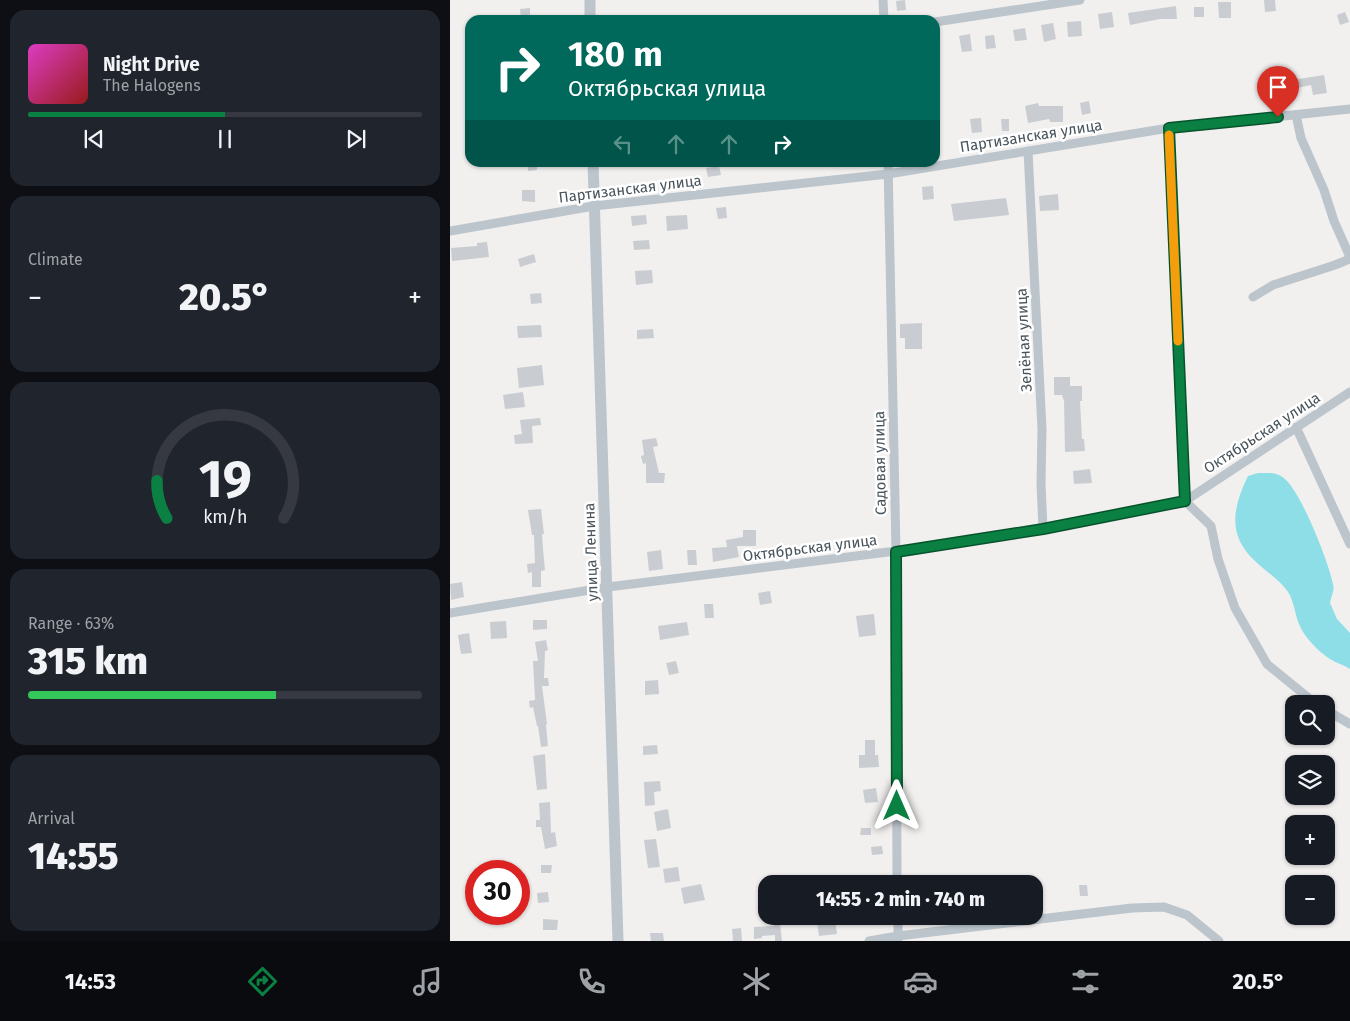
<!DOCTYPE html>
<html lang="en">
<head>
<meta charset="utf-8">
<style>
	body { margin:0; font-family:"Fira Sans",sans-serif; background:#20242c; color:#f1f3f6; height:100vh; display:flex; flex-direction:column; font-size:19px; white-space:nowrap }
	* { box-sizing:border-box; margin:0 }
	p { font-size:16px; color:#9ea1a6 }
	.icon { flex:none; width:28px; height:28px; fill:none; stroke:currentColor; stroke-width:2; stroke-linecap:round; stroke-linejoin:round }
	.map { position:relative; flex:1; overflow:hidden }
	.details { display:flex; flex-direction:column; gap:10px; padding:10px; background:#0d0f14; width:450px }
	.details>* { flex:none }
	.hud { position:absolute; left:15px; top:15px; width:475px; height:152px; border-radius:15px; box-shadow:0 1px 4px #0004; background:#00695c; color:#fff; overflow:hidden }
	.controls { position:absolute; left:835px; top:695px; display:grid; gap:10px }
	.controls a { display:grid; place-items:center; width:50px; height:50px; border-radius:10px; background:#171b24; box-shadow:0 1px 4px #0004; font-size:25px }
	.speed { position:absolute; left:15px; top:860px; display:flex; gap:10px; font-size:25px; font-weight:700; text-align:center }
	.speed>* { display:grid; place-content:center; width:65px; height:65px; border-radius:50%; background:#171b24; box-shadow:0 1px 4px #0004; line-height:1 }
	.speed .limit { border:8px solid #d22; background:#fff; color:#111 }
	.pin { position:absolute; display:grid; place-items:center; width:42px; height:42px; color:#fff; margin:-51px -21px; border-radius:50% 50% 50% 0; rotate:-45deg; box-shadow:0 0 5px #0007 }
	.pin .icon { rotate:45deg }
	.me { position:absolute; width:55px; margin:-28px; rotate:0deg; stroke-linejoin:round; filter:drop-shadow(0 0 4px #0008) }
	.turn { display:flex; align-items:center; gap:18px; height:105px; padding:0 20px; font-size:22px }
	.turn .icon { width:65px; height:65px; stroke-width:2.5 }
	.turn b { display:block; font-size:35px; line-height:42px }
	.lanes { display:flex; align-items:center; height:48px; padding:0 20px; background:#0003; justify-content:center; gap:25px; direction:ltr }
	.lanes .off { opacity:.35 }
	.big { font-size:38px; font-weight:800; line-height:1.1 }
	.details .card { flex:1; display:flex; flex-direction:column; justify-content:center; gap:8px; min-width:0; padding:0 18px; border-radius:15px; background:#20242c }
	.details .dial { align-items:center; gap:0 }
	.dial svg { height:130px; overflow:visible; fill:none; stroke:#363941; stroke-width:7; stroke-linecap:round; text-anchor:middle }
	.dial text { fill:#f1f3f6; stroke:none }
	.song { display:flex; align-items:center; gap:15px }
	.cover { width:60px; height:60px; border-radius:8px; background:linear-gradient(135deg,hsl(310 70% 55%),hsl(0 70% 35%)) }
	.played { height:5px; border-radius:2px; background:linear-gradient(90deg,#0b8043 50%,#363941 50%) }
	.keys { display:flex; justify-content:space-around; direction:ltr }
	.heat { display:flex; justify-content:space-between; align-items:center; font-size:28px; direction:ltr }
	.charge { height:8px; border-radius:4px; background:linear-gradient(90deg,#34c759 63%,#363941 0) }
	.trip { position:absolute; left:308px; top:875px; width:285px; height:50px; border-radius:15px; background:#171b24; box-shadow:0 1px 4px #0004; font-weight:800; line-height:50px; text-align:center }
	.tab-bar { display:flex; height:80px; justify-content:space-around; align-items:center; background:#090b0e; color:#9ea1a6 }
	.tab-bar .icon { width:35px; height:35px }
	.tab-bar .selected { color:#0b8043 }
	.tab-bar b { font-size:22px; color:#f1f3f6 }
	main { display:flex; flex:1; min-height:0 }
	.map>svg:first-child { display:block }
	.water { fill:#8edee8 }
	.building { fill:#c9cdd1 }
	.lines { fill:none; stroke-linecap:round; stroke-linejoin:round }
	.minor { stroke:#bbc5cb; stroke-width:9 }
	.tertiary { stroke:#bbc5cb; stroke-width:11 }
	.route-casing { stroke:#07532c; stroke-width:12 }
	.route { stroke:#0b8043; stroke-width:9 }
	.slow { stroke:#f59e0b; stroke-width:9 }
	.labels { text-anchor:middle; stroke-width:5; stroke-linejoin:round; paint-order:stroke }
	.street-label { font-size:15px; fill:#48545c; stroke:#fff }
</style>
</head>
<body>
<main>
<section class="details">
<div class="card">
<div class="song"><i class="cover"></i><div><b>Night Drive</b><p>The Halogens</p></div></div>
<div class="played"></div>
<div class="keys"><svg class="icon" aria-label="previous" viewBox="0 0 24 24"><path d="M18 5L8 12l10 7zM5 5v14"/></svg><svg class="icon" aria-label="pause" viewBox="0 0 24 24"><path d="M8 5v14M16 5v14"/></svg><svg class="icon" aria-label="next" viewBox="0 0 24 24"><path d="M6 5l10 7-10 7zM19 5v14"/></svg></div>
</div>
<div class="card"><p>Climate</p>
<div class="heat"><a>−</a><b class="big">20.5°</b><a>+</a></div>
</div>
<div class="card dial"><svg viewBox="0 0 100 80">
<path d="M14 69A42 42 0 1 1 86 69"/>
<path d="M14 69A42 42 0 0 1 8 46" stroke="#0b8043"/>
<text x="50" y="56" font-size="32" font-weight="700">19</text>
<text x="50" y="72" font-size="11">km/h</text>
</svg></div>
<div class="card"><p>Range · 63%</p><b class="big">315 km</b><div class="charge"></div></div>
<div class="card"><p>Arrival</p><b class="big">14:55</b></div>
</section>
<div class="map">
<svg width="900" height="941" viewBox="0 0 900 941">
	<rect width="100%" height="100%" fill="#f2efef"/>
	<path class="water" d="M808,473c8,0 16,-1 23,3 18,9 48,87 52,108 2,6 -2,13 -3,19l7,16 13,14v36c-6,-4 -14,-6 -20,-10 -11,-7 -26,-22 -31,-35 -4,-9 -5,-23 -11,-32 -9,-13 -23,-21 -34,-32 -27,-26 -21,-53 -6,-84z"/>
	<path class="building" d="M455,0l1,10 -9,1 -1,-10z
		M814,0h11l1,11 -11,1z
		M768,2h13v16h-12z
		M726,6l1,13h-17l-30,6 -2,-12z
		M744,7h10v10h-10z
		M80,8v12h-9l-1,-11z
		M662,12l2,15 -14,2 -2,-15z
		M895,12l4,10 -9,3 -3,-10z
		M631,21l1,15 -14,1 -1,-15z
		M603,23l3,16 -12,3 -3,-17z
		M575,28l2,12 -12,1 -2,-11z
		M520,34l2,17 -10,1 -3,-16z
		M544,35l2,13 -10,1 -1,-13z
		M874,75l3,18 -14,2 -2,-10 -24,5 -2,-9z
		M639,101l2,12 -9,2 -2,-12z
		M588,103l1,3h24v16h-13l-1,-3 -21,4 -3,-17z
		M531,118l1,14 -10,1 -2,-14z
		M551,119h8v12h-7z
		M78,162h9v8l-9,1z
		M269,166l2,9 -13,2 -2,-9z
		M483,186l1,13 -11,1 -1,-13z
		M72,190h13v12l-13,-1z
		M608,194l1,16 -19,1 -1,-15z
		M556,198l3,17 -55,6 -3,-17z
		M276,207l1,11 -9,1 -2,-11z
		M196,215l1,9 -15,2 -1,-10z
		M237,215l1,14 -21,2 -1,-15z
		M199,240l1,9 -16,1 -1,-9z
		M37,242l2,15 -37,4 -1,-13 26,-2v-3z
		M84,254l2,8 -16,5 -2,-8z
		M202,270l1,13 -17,2 -1,-14z
		M91,293l1,10 -11,1 -1,-10z
		M472,323v26h-17v-11h-5v-14z
		M91,325l1,12 -24,1 -1,-12z
		M203,329l1,9 -17,1v-9z
		M92,365l2,20 -25,3 -2,-20z
		M604,377h16v9h12v15h-2l2,38h2l1,12 -20,1 -1,-51 -2,-6h-8z
		M73,392l2,15 -20,2 -2,-14z
		M90,418l1,7 -9,1 1,17 -18,1 -1,-9 8,-1 -2,-14z
		M206,438l2,8 -5,1 6,26h6l-1,10h-18v-20l-3,1 -2,-8 3,-1 -2,-15z
		M640,469l2,14 -18,1 -1,-13z
		M91,509l3,25h-2l1,15 2,21 -4,1v16h-9v-15l-4,1 -1,-9 8,-1 -1,-28h-2l-4,-25z
		M293,530h13v16h-19l2,11 -26,5 -1,-14 15,-1 -1,-7 17,-3z
		M211,550l2,19 -14,2 -2,-19z
		M237,550h9l1,15h-9z
		M12,582l2,15 -13,3 -1,-16z
		M320,591l2,12 -12,2 -2,-12z
		M254,604h9l1,14h-9z
		M424,614l2,21 -17,2 -3,-21z
		M83,620h14v9l-14,1z
		M56,621l1,17 -16,1 -1,-17z
		M237,622l2,13 -29,5 -2,-14z
		M19,633l3,20 -11,1 -3,-19z
		M96,640l2,10 -3,1 -1,27h4l1,8h-7l5,38 -1,1 2,21 -7,1 -3,-21h-1l-4,-19 -3,1 -1,-7 6,-1 -2,-39h5l-3,-19z
		M226,661l3,12 -10,2 -3,-12z
		M208,680l1,14 -14,1v-14z
		M415,740h10v15h3l1,12 -20,1v-13h6z
		M207,745l1,9 -15,1v-9z
		M95,754l2,35 -10,1 -4,-34z
		M210,781l1,10 -7,1 1,13 -10,1 -1,-24z
		M426,788l2,14 -13,1 -2,-13z
		M100,802l1,31 4,-1 2,14 -12,3 -4,-22h-5v-7h4l-1,-17z
		M218,809l3,19 -14,3 -3,-19z
		M411,828h10v7h-11z
		M206,839l4,28 -12,1 -4,-28z
		M432,846l1,8 -11,1 -1,-8z
		M91,865h11l-1,8h-10z
		M228,867l2,14 -15,2 -2,-14z
		M251,884l4,16 -21,4 -3,-16z
		M629,885h8l1,11h-8z
		M98,892l1,10 -11,1 -1,-10z
		M93,919l15,1 -1,10h-14z
		M385,920l2,14 -18,2 -2,-14z
		M330,923l2,18h-7v-6l-13,1v2l-8,1v-12l20,-1v-2z
		M291,928l1,13h-9l-1,-12z
		M200,933h13l1,8h-13z"/>
	<g class="lines">
		<path class="minor" d="M433,0l1,20
			M485,22l145,-22
			M846,115l5,23 23,52 10,31 16,36
			M719,128l16,373 26,25 7,33 17,49 32,56 49,40
			M578,151l14,278 -1,54 2,46
			M438,162l8,389 1,333
			M0,231l144,-25 294,-32 281,-46 181,-19
			M803,297l20,-12 62,-20 15,-6
			M846,427l54,117
			M0,613l158,-26 288,-36 147,-22 142,-28 165,-109
			M876,710l24,14
			M448,916v25
			M419,941l29,-5 234,-28 32,-1 23,8 32,26"/>
		<path class="tertiary" d="M140,0v20
			M143,162l25,779"/>
	</g>
	<g class="lines">
		<defs>
			<path id="route" d="M447,806l-1,-254 147,-23 142,-28 -16,-373 109,-11"/>
		</defs>
		<use href="#route" class="route-casing"/>
		<use href="#route" class="route"/>
		<path class="slow" d="M719,135l9,206"/>
	</g>
	<g class="labels">
		<g class="street-label">
			<text transform="translate(581 136) rotate(-9)" y="5">Партизанская улица</text>
			<text transform="translate(180 189) rotate(-7)" y="5">Партизанская улица</text>
			<text transform="translate(574 340) rotate(-93)" y="5">Зелёная улица</text>
			<text transform="translate(812 433) rotate(-33)" y="5">Октябрьская улица</text>
			<text transform="translate(430 463) rotate(-91)" y="5">Садовая улица</text>
			<text transform="translate(360 548) rotate(-7)" y="5">Октябрьская улица</text>
			<text transform="translate(141 552) rotate(-92)" y="5">улица Ленина</text>
		</g>
	</g>
</svg>
<div class="controls">
<a><svg class="icon" aria-label="search" viewBox="0 0 24 24"><circle cx="10" cy="10" r="6"/><path d="M15 15l6 6"/></svg></a>
<a><svg class="icon" aria-label="layers" viewBox="0 0 24 24"><path d="M12 4l9 5-9 5-9-5zM3 14l9 5 9-5"/></svg></a>
<a>+</a>
<a>−</a>
</div>
<div class="speed"><div class="limit">30</div></div>
<div class="pin" style="left:828px;top:117px;background:#d93025"><svg class="icon" aria-label="arrive" viewBox="0 0 24 24"><path d="M6 21V4h12l-3 4 3 4H6"/></svg></div>
<svg class="me" style="left:447px;top:806px" viewBox="-20 -20 40 40"><path d="M0-17L14 15 0 8-14 15z" fill="#0b8043" stroke="#fff" stroke-width="4"/></svg>
<div class="trip">14:55 · 2 min · 740 m</div>
<div class="hud">
<div class="turn"><svg class="icon" aria-label="right" viewBox="0 0 24 24"><path d="M7 20v-9h11M14 6l5 5-5 5"/></svg><div><b>180 m</b>Октябрьская улица</div></div>
<div class="lanes"><svg class="icon off" aria-label="left" viewBox="0 0 24 24"><path d="M17 20v-9H6M10 6l-5 5 5 5"/></svg><svg class="icon off" aria-label="ahead" viewBox="0 0 24 24"><path d="M12 20V5M6 11l6-6 6 6"/></svg><svg class="icon off" aria-label="ahead" viewBox="0 0 24 24"><path d="M12 20V5M6 11l6-6 6 6"/></svg><svg class="icon" aria-label="right" viewBox="0 0 24 24"><path d="M7 20v-9h11M14 6l5 5-5 5"/></svg></div>
</div>
</div>
</main>
<nav class="tab-bar">
<b>14:53</b>
<svg class="icon selected" aria-label="directions" viewBox="0 0 24 24"><path d="M12 3l9 9-9 9-9-9zM9 14v-3h6M13 9l2 2-2 2"/></svg>
<svg class="icon" aria-label="music" viewBox="0 0 24 24"><path d="M9 18V5l10-2v13"/><circle cx="6" cy="18" r="3"/><circle cx="16" cy="16" r="3"/></svg>
<svg class="icon" aria-label="phone" viewBox="0 0 24 24"><path d="M5 4h4l2 5-3 2q2 4 5 5l2-3 5 2v4C11 20 4 13 5 4z"/></svg>
<svg class="icon" aria-label="climate" viewBox="0 0 24 24"><path d="M12 3v18M4 7l16 10M4 17L20 7"/></svg>
<svg class="icon" aria-label="car" viewBox="0 0 24 24"><path d="M5 17H2v-5l4-1 3-4h7l3 4 3 1v5h-3M9 17h6M6 11h13"/><circle cx="7" cy="17" r="2"/><circle cx="17" cy="17" r="2"/></svg>
<svg class="icon" aria-label="filters" viewBox="0 0 24 24"><path d="M4 7h16M4 17h16"/><circle cx="9" cy="7" r="2"/><circle cx="15" cy="17" r="2"/></svg>
<b>20.5°</b>
</nav>
</body>
</html>
